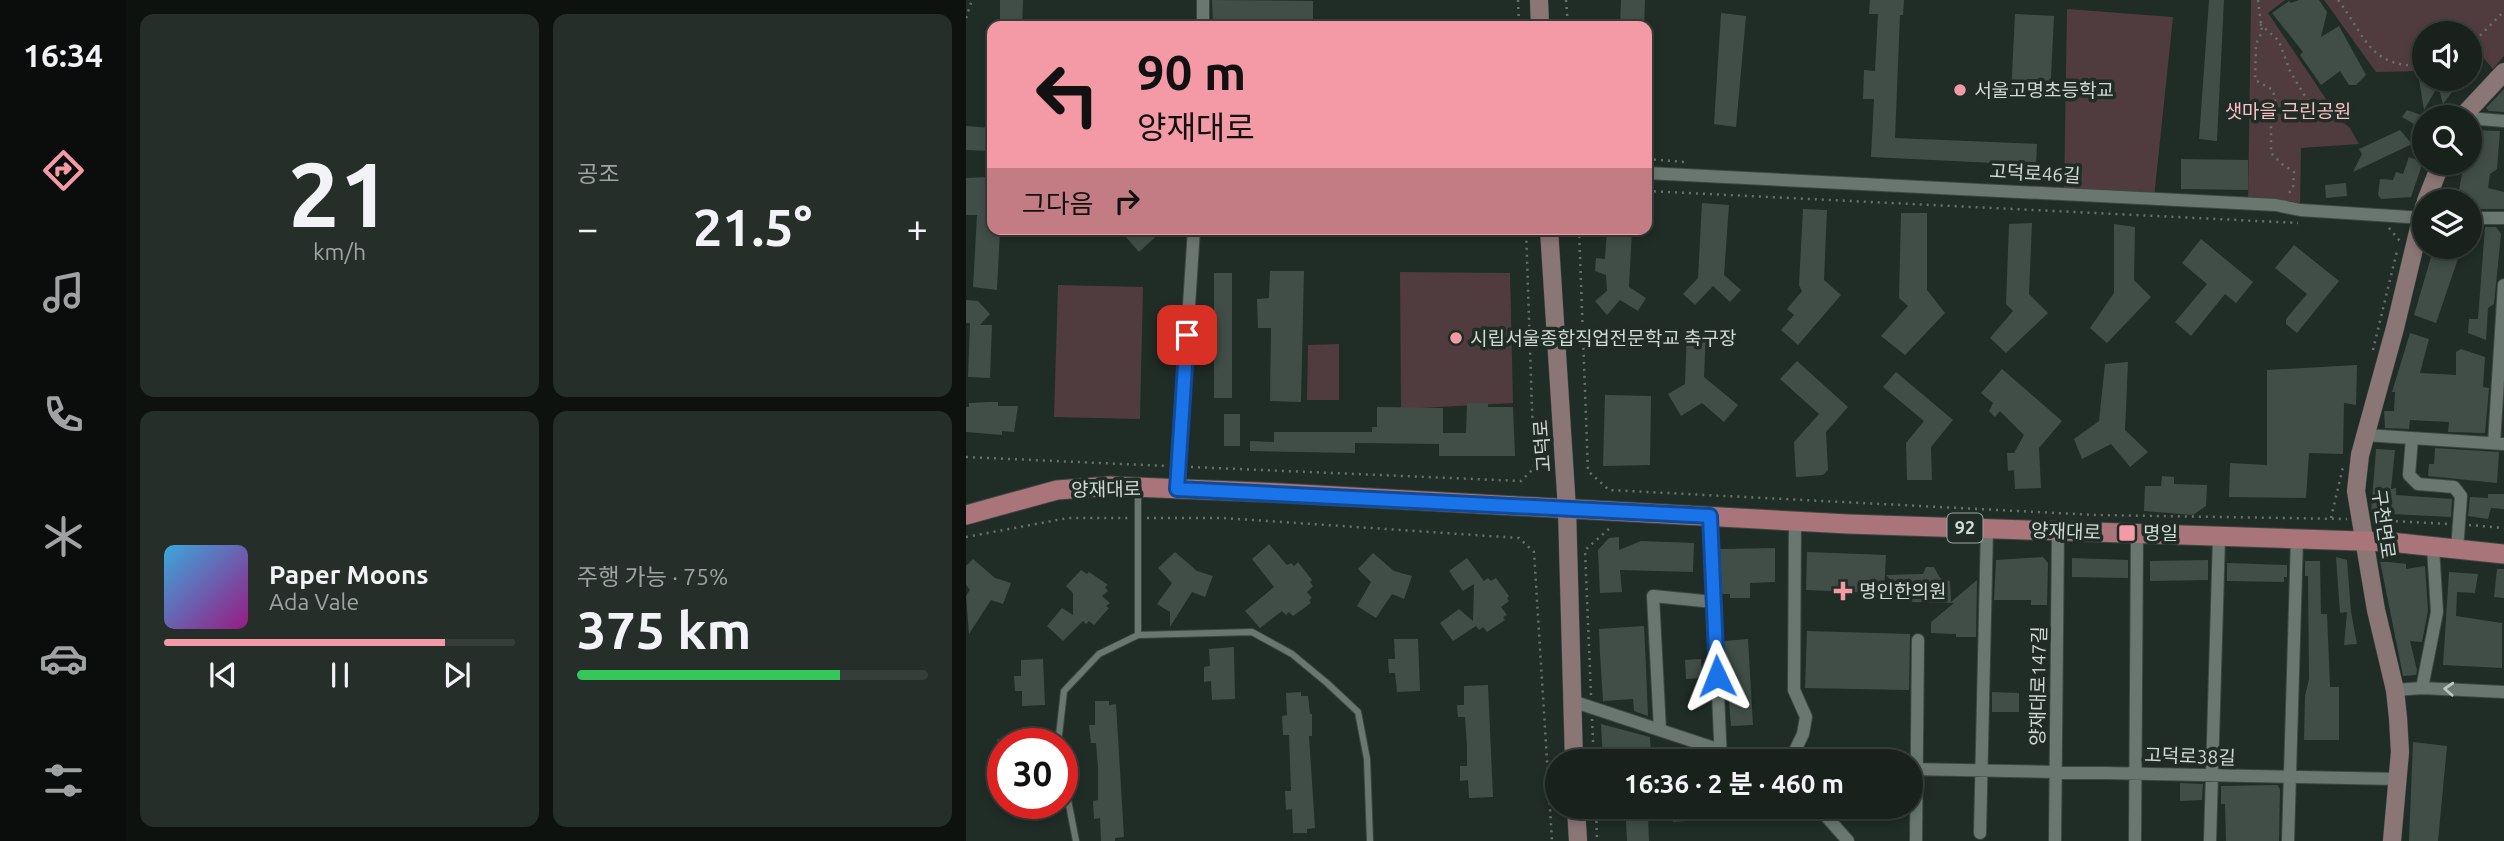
<!DOCTYPE html>
<html lang="ko">
<head>
<meta charset="utf-8">
<style>
	body { margin:0; font-family:Ubuntu,"Noto Sans KR",sans-serif; background:#252e29; color:#f1f3f6; height:100vh; display:flex; flex-direction:column; font-size:26px; white-space:nowrap }
	* { box-sizing:border-box; margin:0 }
	p { font-size:23px; color:#9fa3a3 }
	.icon { flex:none; width:38px; height:38px; fill:none; stroke:currentColor; stroke-width:2; stroke-linecap:round; stroke-linejoin:round }
	.map { position:relative; flex:1; overflow:hidden }
	.drawer { display:flex; flex-direction:column; gap:14px; padding:14px; background:#0d120f; width:840px }
	.drawer>* { flex:none }
	.banner { position:absolute; left:21px; top:21px; width:665px; height:214px; border-radius:14px; box-shadow:0 4px 10px #0003,0 0 0 2px #363e3b; background:#f49aa6; color:#111; overflow:hidden }
	.fabs { position:absolute; left:1446px; top:21px; display:grid; gap:14px }
	.fabs a { display:grid; place-items:center; width:70px; height:70px; border-radius:50%; background:#18211c; box-shadow:0 4px 10px #0003,0 0 0 2px #363e3b; font-size:35px }
	.speed { position:absolute; left:21px; top:728px; display:flex; gap:14px; font-size:35px; font-weight:700; text-align:center }
	.speed>* { display:grid; place-content:center; width:91px; height:91px; border-radius:50%; background:#18211c; box-shadow:0 4px 10px #0003,0 0 0 2px #363e3b; line-height:1 }
	.speed .limit { border:10px solid #d22; background:#fff; color:#111 }
	.pin { position:absolute; display:grid; place-items:center; width:60px; height:60px; color:#fff; margin:-30px; border-radius:14px; box-shadow:0 4px 10px #0006 }
	.me { position:absolute; width:77px; margin:-38px; rotate:358deg; stroke-linejoin:round; filter:drop-shadow(0 0 5px #0008) }
	.turn { display:flex; align-items:center; gap:24px; height:147px; padding:0 35px; font-size:32px }
	.turn .icon { width:91px; height:91px; stroke-width:2.5 }
	.turn b { display:block; font-size:49px; line-height:60px }
	.then { display:flex; align-items:center; height:66px; padding:0 35px; background:#0003; gap:14px; font-size:26px }
	.big { font-size:52px; font-weight:700; line-height:1.1 }
	.drawer .tile { flex:1; display:flex; flex-direction:column; justify-content:center; gap:10px; min-width:0; padding:0 24px; border-radius:14px; background:#252e29 }
	.drawer .dial { align-items:center; gap:0 }
	.dial b { font-size:91px; line-height:1 }
	.song { display:flex; align-items:center; gap:21px }
	.cover { width:84px; height:84px; border-radius:10px; background:linear-gradient(135deg,hsl(200 70% 55%),hsl(310 70% 35%)) }
	.played { height:7px; border-radius:4px; background:linear-gradient(90deg,#f49aa6 80%,#363e3b 80%) }
	.keys { display:flex; justify-content:space-around; direction:ltr }
	.heat { display:flex; justify-content:space-between; align-items:center; font-size:38px; direction:ltr }
	.charge { height:10px; border-radius:5px; background:linear-gradient(90deg,#34c759 75%,#363e3b 0) }
	.drawer .tiles { flex:1; display:grid; gap:14px; grid-template-columns:repeat(2,1fr) }
	.trip { position:absolute; left:579px; top:749px; width:378px; height:70px; border-radius:35px; background:#18211c; box-shadow:0 4px 10px #0003,0 0 0 2px #363e3b; font-weight:700; line-height:70px; text-align:center }
	main { display:flex; flex:1; min-height:0 }
	.dock { display:flex; flex-direction:column; width:126px; justify-content:space-around; align-items:center; background:#0a0d0b; color:#9fa3a3 }
	.dock .icon { width:49px; height:49px }
	.dock .current { color:#f49aa6 }
	.dock b { font-size:32px; color:#f1f3f6 }
	.map>svg:first-child { display:block }
	.green { fill:#503c3e }
	.building { fill:#414e47 }
	.lines { fill:none; stroke-linecap:round; stroke-linejoin:round }
	.service-casing { stroke:#3d4742; stroke-width:8 }
	.minor-casing { stroke:#3d4742; stroke-width:14 }
	.secondary-casing { stroke:#3d4742; stroke-width:19 }
	.primary-casing { stroke:#3d4742; stroke-width:21 }
	.path { stroke:#68726d; stroke-width:2.5; stroke-dasharray:2 5; stroke-linecap:butt }
	.service { stroke:#6a7770; stroke-width:6 }
	.minor { stroke:#6a7770; stroke-width:12 }
	.secondary { stroke:#8a7675; stroke-width:18 }
	.primary { stroke:#a9747a; stroke-width:19 }
	.oneway { stroke:#bcc5c0 }
	.route-casing { stroke:#114b97; stroke-width:18 }
	.route { stroke:#1a73e8; stroke-width:12 }
	.poi-dot { fill:#f49aa6; stroke:#202c26; stroke-width:2.5 }
	.labels { text-anchor:middle; stroke-width:7; stroke-linejoin:round; paint-order:stroke }
	.shield { fill:#202c26; stroke:#9ca5a0; stroke-width:2 }
	.shield-label { font-size:18px; font-weight:bold; fill:#d1d9d4 }
	.poi-label { font-size:19px; fill:#d1d9d4; stroke:#202c26; text-anchor:start }
	.park-label { font-size:19px; fill:#fbbec5; stroke:#202c26 }
	.street-label { font-size:19px; fill:#d1d9d4; stroke:#202c26 }
</style>
</head>
<body>
<main>
<nav class="dock">
<b>16:34</b>
<svg class="icon current" aria-label="directions" viewBox="0 0 24 24"><path d="M12 3l9 9-9 9-9-9zM9 14v-3h6M13 9l2 2-2 2"/></svg>
<svg class="icon" aria-label="music" viewBox="0 0 24 24"><path d="M9 18V5l10-2v13"/><circle cx="6" cy="18" r="3"/><circle cx="16" cy="16" r="3"/></svg>
<svg class="icon" aria-label="phone" viewBox="0 0 24 24"><path d="M5 4h4l2 5-3 2q2 4 5 5l2-3 5 2v4C11 20 4 13 5 4z"/></svg>
<svg class="icon" aria-label="climate" viewBox="0 0 24 24"><path d="M12 3v18M4 7l16 10M4 17L20 7"/></svg>
<svg class="icon" aria-label="car" viewBox="0 0 24 24"><path d="M5 17H2v-5l4-1 3-4h7l3 4 3 1v5h-3M9 17h6M6 11h13"/><circle cx="7" cy="17" r="2"/><circle cx="17" cy="17" r="2"/></svg>
<svg class="icon" aria-label="filters" viewBox="0 0 24 24"><path d="M4 7h16M4 17h16"/><circle cx="9" cy="7" r="2"/><circle cx="15" cy="17" r="2"/></svg>
</nav>
<section class="drawer">
<div class="tiles">
<div class="tile dial"><b>21</b><p>km/h</p></div>
<div class="tile"><p>공조</p>
<div class="heat"><a>−</a><b class="big">21.5°</b><a>+</a></div>
</div>
<div class="tile">
<div class="song"><i class="cover"></i><div><b>Paper Moons</b><p>Ada Vale</p></div></div>
<div class="played"></div>
<div class="keys"><svg class="icon" aria-label="previous" viewBox="0 0 24 24"><path d="M18 5L8 12l10 7zM5 5v14"/></svg><svg class="icon" aria-label="pause" viewBox="0 0 24 24"><path d="M8 5v14M16 5v14"/></svg><svg class="icon" aria-label="next" viewBox="0 0 24 24"><path d="M6 5l10 7-10 7zM19 5v14"/></svg></div>
</div>
<div class="tile"><p>주행 가능 · 75%</p><b class="big">375 km</b><div class="charge"></div></div>
</div>
</section>
<div class="map">
<svg width="1538" height="841" viewBox="0 0 1538 841">
	<rect width="100%" height="100%" fill="#202c26"/>
	<path class="green" d="M1285,0h34l-17,13 58,86v10l24,19 9,16 -58,4 -1,62 -52,-7z
		M1358,0h180v56l-11,13 -18,-21 -6,4v-19h-45v38l-48,1z
		M1101,9l106,8 -19,181 -90,-4z
		M434,272l110,1 3,130 -112,6z
		M92,285l85,2 -3,132 -86,-2z
		M373,344v56h-32l1,-55z
		M86,735v9h-49v40h-3l-3,-45z"/>
	<path class="building" d="M34,0h23l-1,26h-22z
		M246,0l101,1v25h-100z
		M655,0h24l-1,26h-24z
		M904,0h34l-1,15h-3l-5,123 142,6 -1,21 -165,-8 3,-58h-11l1,-29 11,1 3,-57h-9z
		M1243,0h15l-7,141 -18,-2z
		M1333,0h20l8,12 -6,25 18,-11 27,49 -10,10h-7l-9,-14 -19,14 -21,-30 3,-3 -31,-39 17,-12 2,2z
		M755,13l25,3 -10,111 -22,-3z
		M1049,14l39,2 -4,81 -39,-2z
		M1453,79h43l-19,25 -5,-18 -14,24z
		M1538,89v23l-15,-1 -3,-3z
		M1441,110l17,6v14l-22,-13z
		M0,126l26,2v23l-26,-1z
		M1434,130l12,14 -59,28 9,-18 -3,-5z
		M1503,130l31,1 -3,38 -7,5 -2,14 16,4v17h-35v-8h-12l7,-38h5z
		M1443,157l14,5 -12,35 -30,2 -3,-4 2,-16 13,1 3,-8 7,2z
		M1215,159l67,1v30l-67,-1z
		M23,177v36l3,1v15h8l-3,61 -24,-3 4,-72h-11v-37z
		M1380,183l1,13 -21,2 -1,-13z
		M736,203l27,2 -5,70 17,15 -11,12 -17,-16 -18,19 -12,-11 15,-16z
		M837,209l24,1 -3,70 17,15 -43,50 -17,-15 13,-15 -7,-6 15,-18 -3,-6z
		M935,213h26v77l18,23 -40,42 -24,-19 27,-30 -9,-8z
		M1066,223l-3,71 19,19 -42,40 -16,-15 23,-27 -7,-7 3,-80z
		M1148,224l21,3 -1,53 17,17 -44,46 -17,-15 24,-35z
		M1519,227h11l5,7 -7,70 -6,4 -2,32 -18,-7 1,-14h9z
		M153,229h45l-25,23z
		M641,229h25l-3,58 17,11 -8,13 -18,-11 -13,15 -12,-14 12,-10 -1,-16 -11,-4 1,-13 9,1z
		M1235,239l52,43 -17,21 -11,-9 -34,42 -16,-14 32,-38 -25,-21z
		M1328,245l45,36 -42,52 -11,-9v-5l21,-25 -32,-26z
		M1468,247h28l-26,76 -22,-8z
		M304,271h34l-3,131 -31,-1 1,-73h-13l-1,-29 12,-1z
		M248,273h18v125h-18z
		M0,300l12,1 12,13 -10,11h12l-2,53 -22,-1 2,-54h-4z
		M721,328l19,1 -2,48 34,28 -14,17 -22,-19 -21,13 -13,-22 17,-10z
		M1444,333l19,6 -9,34 36,2v-23l5,-3 24,8 -2,30 6,1 -4,45 -37,-1 1,-10 -39,-2 -1,9 -24,-1 -1,-17h10l1,-19h-3z
		M831,361l51,46 -22,25 2,38 -5,5 -27,2 -2,-35 25,-28 -39,-35z
		M1162,362l-3,68 23,22 -18,15 -19,-23 -29,15 -8,-20 25,-18 6,-57z
		M1391,365l-1,40 -12,-2 -1,51 -34,-1 -3,45 -77,-1 1,-34 37,2v-95z
		M1036,369l60,52 -23,27 2,40 -26,1 -1,-19 -6,1 -1,-18h7l10,-18 -24,-24 -5,6 -6,-6 4,-8 -12,-10z
		M930,372l57,48 -22,27 1,33h-25l-1,-37 18,-22 -41,-34z
		M639,395l46,1 -1,69 -47,1z
		M22,402h10v4h20l-4,26 -12,-1v4l-36,-3v-25h3v-4z
		M501,403h21v4h25l2,49h-76v-12l-84,-1v10l-105,-2v-10l24,1v-10h98v-5h5v-20l66,1v25h23z
		M258,414h16v32h-16z
		M1469,448l64,4 -2,31 -69,-7 1,-12h5z
		M1410,449l19,1 -4,39 5,-1v7l56,4 -1,18 -80,-4z
		M1196,476l12,1v7l33,1 -1,21 -13,9 -49,-4 1,-25h16z
		M1522,494h16v15l-13,-1 -3,11 -20,-3 2,-19 18,1z
		M653,537v13l22,-9 53,2 -1,29 -73,-2 2,22 -22,1 -2,-43 11,-12z
		M303,544l18,21 4,-2 3,3 4,-4 14,18 -2,2 3,4 -6,6 5,6 -3,2 2,3 -18,13 -4,-4 -3,3 -4,-4 -22,17 -15,-17 29,-24 -22,-28z
		M809,548v34l-25,1v15h-20v-4h-8l-2,-45z
		M209,552l22,19 16,5 -8,21 -13,-5 -22,35v-15l-13,-8 15,-21 -14,-15z
		M841,552l79,3 -2,38 -78,-3z
		M407,553l21,18 18,5 -8,23 -12,-5 -16,24 -19,-12 14,-24 -13,-13z
		M1077,557l5,6 -1,42h-16v-5h-37l2,-40z
		M1370,557l11,3 4,52 6,32 -13,1 3,-33 -7,1z
		M501,558l17,23 4,-3 3,3 5,-3 13,18 -2,2 2,3 -8,6 6,8 -4,2 2,3 -18,12 -4,-5 -4,3 -3,-4 -23,15 -13,-18 19,-14 14,12 1,-37 -11,7 -14,-20z
		M1106,558l56,2v18l-56,-1z
		M7,559l22,19 16,5 -8,21 -12,-4 -22,34 -3,-38 4,-6 -4,-5v-19z
		M1242,560v20l-58,1v-20z
		M1339,561h15l1,53h6l3,73h9v53h-35l1,-44 4,-17 -1,-103h-3z
		M1414,561l26,3v5l19,-3 3,45 -6,31 -12,-1 7,29 -1,5 -13,1z
		M1261,563l60,2v12h-3v5l-57,-1z
		M960,567h8l6,11 10,3 1,21 26,-22 -1,57h-20v-3l-25,-1v-11l23,-19 -43,-1 -25,-27 37,-1z
		M1531,569h7v29l-10,-1z
		M115,570l6,4 2,-2 19,13 -3,2 3,4 -6,5 8,7 -4,3 3,2 -15,17 -5,-4 -3,3 -3,-3 -20,20 -16,-15 15,-18 11,7v-22l-7,-7z
		M1483,572l29,2 -3,19 -18,-1 -1,24 46,7v45l-59,-3z
		M678,626l2,42 2,48 -14,-5 -1,-12 -30,2 -3,-47 -1,-25z
		M841,631l103,3 -1,56 -104,-2z
		M428,639h24l2,52 -23,1 -2,-19h-6l-1,-14h7z
		M782,639l5,86 -22,1 -7,-85z
		M268,647l1,52 -23,1 -1,-19 -7,1v-15l6,-1 -1,-17z
		M77,659l2,46 -23,1v-15h-7l-1,-15h7v-16z
		M735,659l1,19 -16,1 -1,-19z
		M522,685l5,112 -24,1 -1,-18 -8,1v-15h7v-19l-2,-30h-7l-1,-12h7v-19z
		M335,692v4h7l2,18h2v22h-3l6,92 -8,1v4h-14l-1,-24 -6,1 -1,-19h6l-2,-56h-6l-1,-19 5,-1 -1,-22z
		M1026,692l27,1v19h-27z
		M129,701h14v4l7,-1 8,133 -9,1v3h-14l-1,-23 -6,1 -1,-18 5,-1v-32l-2,-25h-5l-2,-18h6z
		M635,724l49,13 1,22 -48,2z
		M1447,742l34,4 -9,95h-29z
		M1214,783l23,1 -1,16 -22,1z
		M1311,785l3,4 -1,52h-53l-1,-37h-4v-18z
		M659,807h163v7l-115,8 -1,-6h-24l1,25h-22l-1,-20h-4l-1,-10 4,1z"/>
	<g class="lines">
		<defs>
			<path id="service" d="M172,635l114,-3 40,22 35,29 31,29 9,47 3,82
				M92,744l6,-53 35,-37 39,-19v-146
				M96,769l14,72"/>
			<path id="minor" d="M237,0v26
				M1503,118l35,3
				M681,173l629,32 24,5 124,8
				M1503,218h35
				M1399,435l139,9
				M1446,438l-3,37 9,9 36,3 7,9 -4,54
				M1528,443l10,-158
				M211,489l17,-260
				M744,516l11,245
				M1456,688l15,-76 -4,-65
				M1429,690l27,-2 82,4
				M606,701l148,49
				M694,730l-7,-134 61,6
				M824,761l13,-27 3,-17 -12,-27 1,-169
				M945,769l487,10
				M852,807l30,34
				M1014,833l7,-305
				M950,841l2,-201
				M1089,841l3,-310
				M1169,841l2,-307
				M1244,841l9,-304
				M1322,841l9,-303"/>
			<path id="secondary" d="M573,0l1,26
				M1496,117l42,-45
				M1460,201l15,-38
				M583,229l18,280 7,252
				M610,807l2,34
				M1426,841l8,-89 -2,-34 -3,-28 -19,-80 -20,-119 4,-36 35,-127 29,-121"/>
			<path id="primary" d="M0,515l91,-25 53,-4 171,7 567,31 542,18 114,12"/>
		</defs>
		<use href="#service" class="service-casing"/>
		<use href="#minor" class="minor-casing"/>
		<use href="#secondary" class="secondary-casing"/>
		<use href="#primary" class="primary-casing"/>
		<path class="path" d="M552,0l1,26
			M600,0l2,26
			M1292,0l4,32 -6,12 -1,36 18,10 3,16 -5,9v38l11,11 12,8 -1,16 -5,6
			M1372,0c29,38 30,67 86,66
			M0,18l6,-18
			M1294,24l19,17 11,30 19,32 17,-4
			M1503,43l5,-1 30,-31
			M681,159l38,3
			M681,191l651,32
			M1423,228l11,13
			M613,229l9,242 21,19 486,25 252,4
			M1407,350l24,-99
			M0,457l201,9
			M225,467l330,14 13,-13 -8,-239
			M181,518h76l296,20 15,14 18,289
			M1365,518l12,-51
			M1409,520l73,4
			M1503,525l35,3
			M0,537l102,-19h62
			M625,695l-6,-145 25,-22
			M626,719l2,42
			M630,807l1,34"/>
		<use href="#service" class="service"/>
		<use href="#minor" class="minor"/>
		<use href="#secondary" class="secondary"/>
		<use href="#primary" class="primary"/>
	</g>
	<defs><path id="oneway-chevron" d="M-2-3.5L2.5 0L-2 3.5" fill="none" stroke-width="1.6" stroke-linecap="round" stroke-linejoin="round" transform="scale(1.75)"/></defs>
	<use class="oneway" href="#oneway-chevron" transform="translate(1483 689) rotate(-177)"/>
	<g class="lines">
		<defs>
			<path id="route" d="M221,335l-10,154 533,27 7,160"/>
		</defs>
		<use href="#route" class="route-casing"/>
		<use href="#route" class="route"/>
	</g>
	<g class="poi-dot">
		<circle cx="994" cy="90" r="7"/>
		<circle cx="490" cy="338" r="7"/>
		<rect x="1152" y="524" width="18" height="18" rx="3.5"/>
		<path d="M873.5 580.5h7v7h7v7h-7v7h-7v-7h-7v-7h7z"/>
	</g>
	<g class="labels">
		<rect class="shield" x="981.5" y="513.5" width="35" height="29" rx="5"/>
		<g class="shield-label">
			<text x="999" y="534">92</text>
		</g>
		<g class="poi-label">
			<text x="1008" y="97">서울고명초등학교</text>
			<text x="504" y="345">시립서울종합직업전문학교 축구장</text>
			<text x="1177" y="540">명일</text>
			<text x="893" y="598">명인한의원</text>
		</g>
		<g class="park-label">
			<text x="1322" y="118">샛마을 근린공원</text>
		</g>
		<g class="street-label">
			<text transform="translate(1069 173) rotate(3)" y="7">고덕로46길</text>
			<text transform="translate(576 446) rotate(-94)" y="7">고덕로</text>
			<text transform="translate(140 489) rotate(-1)" y="7">양재대로</text>
			<text transform="translate(1418 524) rotate(82)" y="7">구천면로</text>
			<text transform="translate(1100 531) rotate(2)" y="7">양재대로</text>
			<text transform="translate(1072 686) rotate(-89)" y="7">양재대로147길</text>
			<text transform="translate(1224 756) rotate(2)" y="7">고덕로38길</text>
		</g>
	</g>
</svg>
<div class="fabs">
<a><svg class="icon" aria-label="sound" viewBox="0 0 24 24"><path d="M4 9h4l5-4v14l-5-4H4zM17 9q2 3 0 6"/></svg></a>
<a><svg class="icon" aria-label="search" viewBox="0 0 24 24"><circle cx="10" cy="10" r="6"/><path d="M15 15l6 6"/></svg></a>
<a><svg class="icon" aria-label="layers" viewBox="0 0 24 24"><path d="M12 4l9 5-9 5-9-5zM3 14l9 5 9-5"/></svg></a>
</div>
<div class="speed"><div class="limit">30</div></div>
<div class="pin" style="left:221px;top:335px;background:#d93025"><svg class="icon" aria-label="arrive" viewBox="0 0 24 24"><path d="M6 21V4h12l-3 4 3 4H6"/></svg></div>
<svg class="me" style="left:751px;top:676px" viewBox="-20 -20 40 40"><path d="M0-17L14 15 0 8-14 15z" fill="#1a73e8" stroke="#fff" stroke-width="4"/></svg>
<div class="trip">16:36 · 2 분 · 460 m</div>
<div class="banner">
<div class="turn"><svg class="icon" aria-label="left" viewBox="0 0 24 24"><path d="M17 20v-9H6M10 6l-5 5 5 5"/></svg><div><b>90 m</b>양재대로</div></div>
<div class="then">그다음<svg class="icon" aria-label="right" viewBox="0 0 24 24"><path d="M7 20v-9h11M14 6l5 5-5 5"/></svg></div>
</div>
</div>
</main>
</body>
</html>
